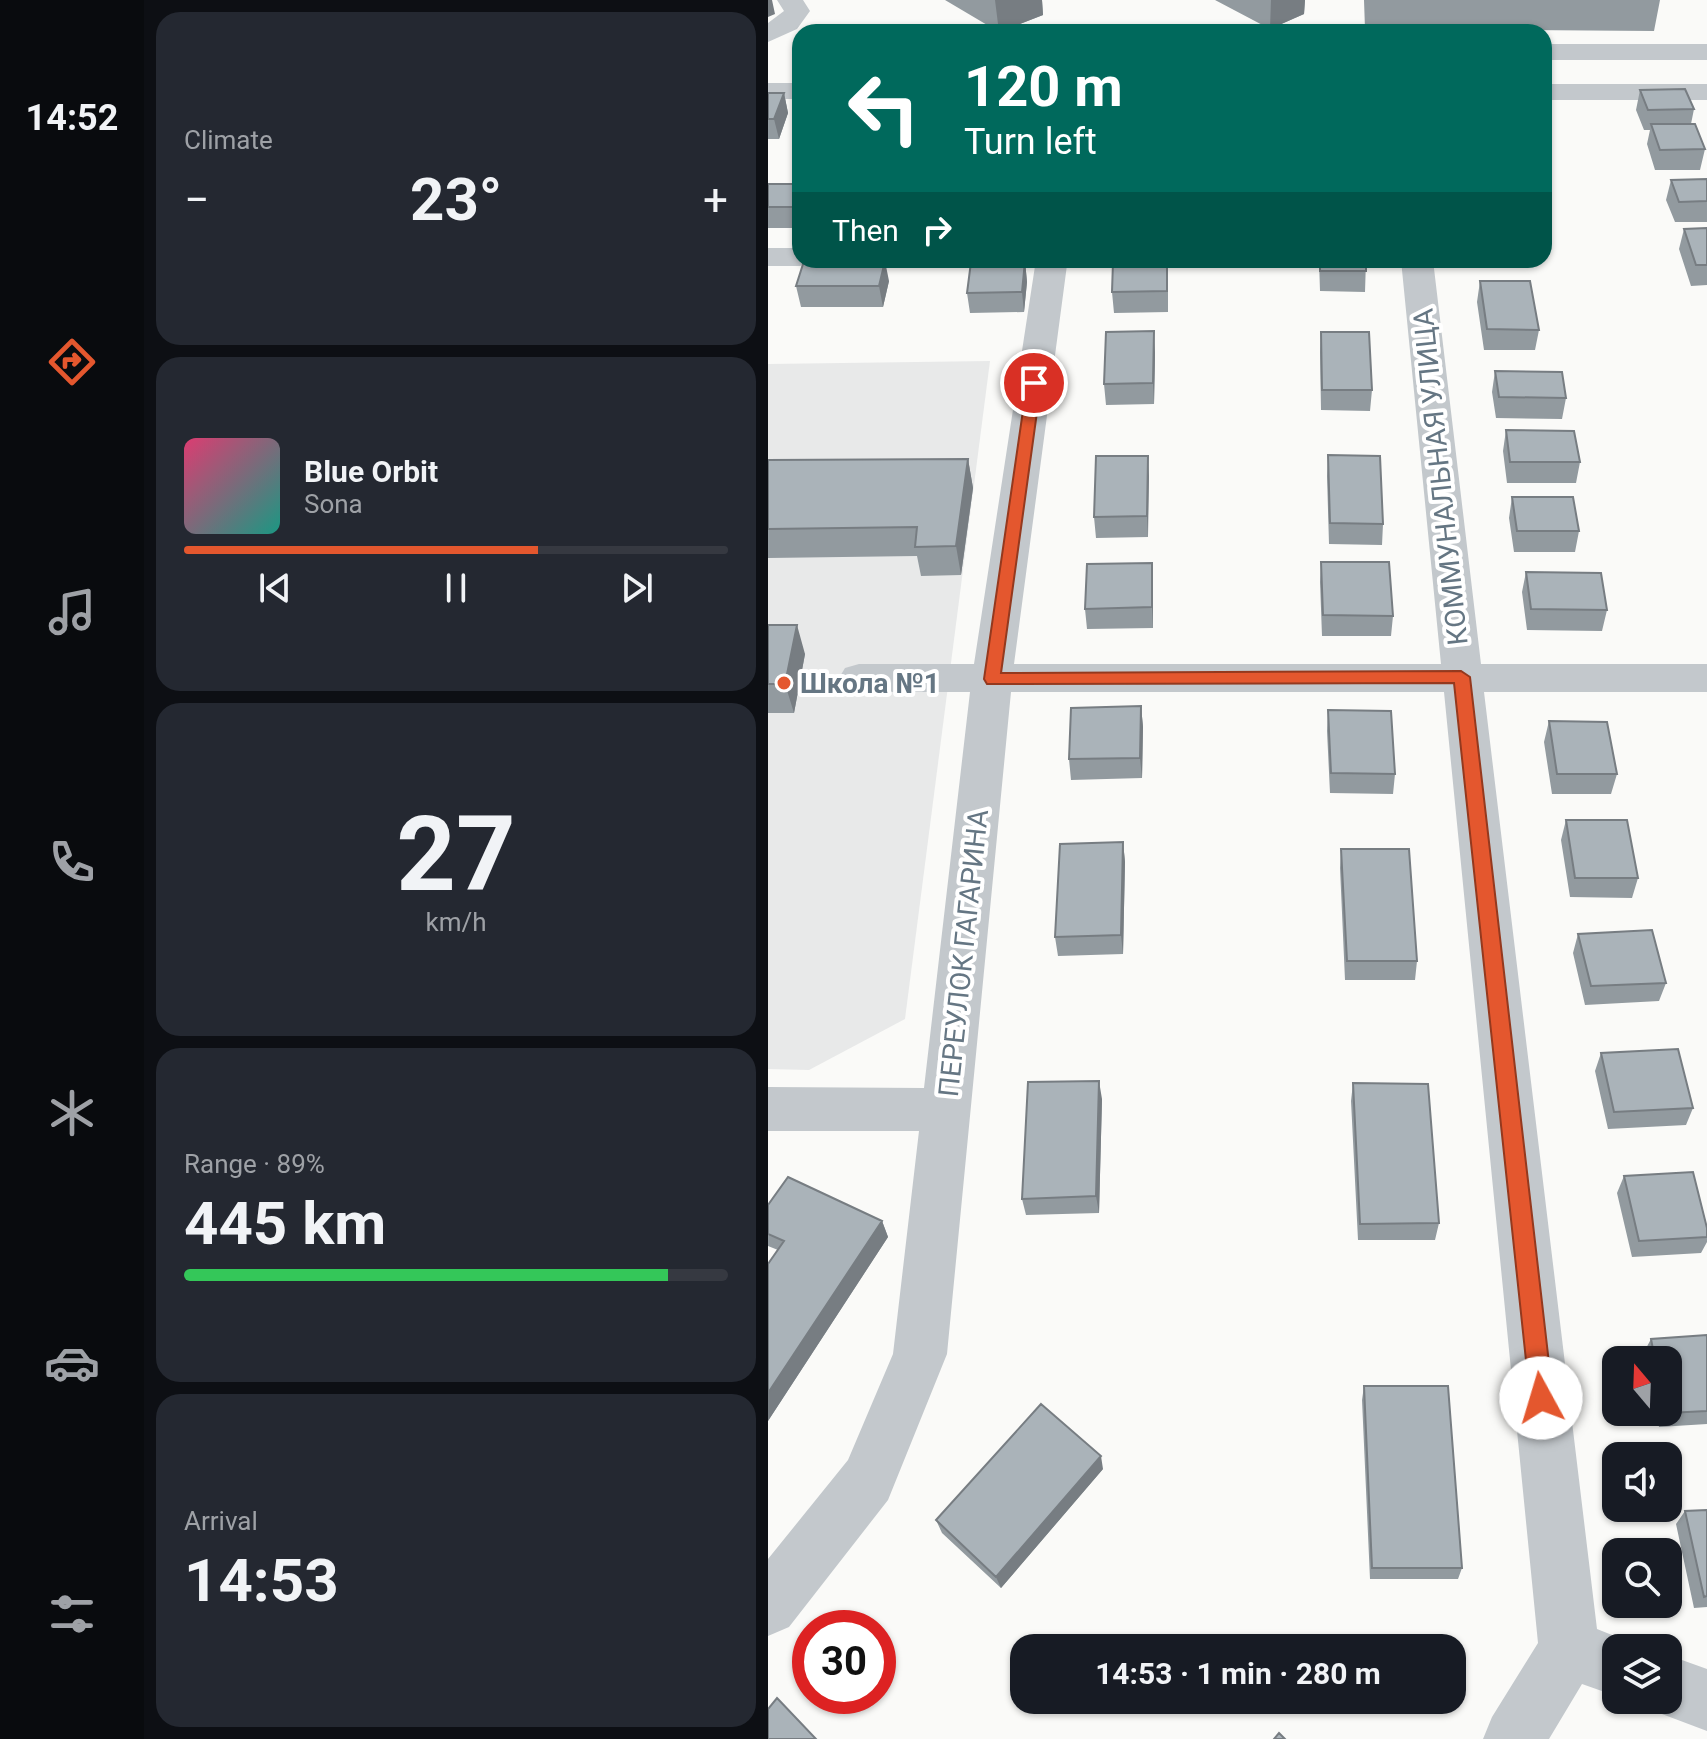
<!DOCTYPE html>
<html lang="en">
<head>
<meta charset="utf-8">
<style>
	body { margin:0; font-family:Roboto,sans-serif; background:#242831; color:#f1f3f6; height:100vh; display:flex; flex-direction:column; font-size:30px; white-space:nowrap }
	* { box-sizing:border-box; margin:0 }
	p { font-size:26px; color:#9ea1a6 }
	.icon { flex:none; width:44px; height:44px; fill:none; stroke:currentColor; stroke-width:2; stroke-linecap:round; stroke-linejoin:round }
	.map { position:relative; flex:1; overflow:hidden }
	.side { display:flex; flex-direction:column; gap:12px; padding:12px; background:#0d0f14; width:624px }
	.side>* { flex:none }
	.hud { position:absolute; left:24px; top:24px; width:760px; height:244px; border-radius:24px; box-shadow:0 2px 6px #0004; background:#00695c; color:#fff; overflow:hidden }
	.needle { width:52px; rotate:341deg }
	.buttons { position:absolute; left:834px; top:1346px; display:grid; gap:16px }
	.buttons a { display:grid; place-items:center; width:80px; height:80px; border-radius:16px; background:#171b24; box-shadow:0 2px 6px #0004; font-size:40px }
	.speed { position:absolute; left:24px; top:1610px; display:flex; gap:16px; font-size:40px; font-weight:700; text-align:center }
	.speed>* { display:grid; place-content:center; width:104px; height:104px; border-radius:50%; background:#171b24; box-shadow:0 2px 6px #0004; line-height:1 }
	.speed .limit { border:12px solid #d22; background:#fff; color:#111 }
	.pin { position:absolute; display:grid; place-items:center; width:68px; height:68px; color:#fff; margin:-34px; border:4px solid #fff; border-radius:50%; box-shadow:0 2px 8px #0007 }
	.me { position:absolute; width:88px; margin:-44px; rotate:354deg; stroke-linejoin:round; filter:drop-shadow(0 0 6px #0008) }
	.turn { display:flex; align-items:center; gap:28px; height:168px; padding:0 40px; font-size:36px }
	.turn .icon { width:104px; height:104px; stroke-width:2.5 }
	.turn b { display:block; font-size:56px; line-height:68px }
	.then { display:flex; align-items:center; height:76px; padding:0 40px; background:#0003; gap:16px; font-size:30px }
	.big { font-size:60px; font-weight:700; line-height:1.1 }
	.side .tile { flex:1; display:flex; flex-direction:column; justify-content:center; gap:12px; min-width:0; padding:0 28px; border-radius:24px; background:#242831 }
	.side .dial { align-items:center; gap:0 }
	.dial b { font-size:104px; line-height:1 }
	.song { display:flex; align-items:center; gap:24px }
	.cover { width:96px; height:96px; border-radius:12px; background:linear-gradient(135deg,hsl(340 70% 55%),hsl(170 70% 35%)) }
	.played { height:8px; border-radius:4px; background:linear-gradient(90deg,#e4572e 65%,#363941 65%) }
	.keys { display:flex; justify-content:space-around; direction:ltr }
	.heat { display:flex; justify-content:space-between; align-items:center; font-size:44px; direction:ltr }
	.charge { height:12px; border-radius:6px; background:linear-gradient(90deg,#34c759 89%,#363941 0) }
	.trip { position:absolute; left:242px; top:1634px; width:456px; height:80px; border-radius:24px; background:#171b24; box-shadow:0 2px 6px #0004; font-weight:700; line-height:80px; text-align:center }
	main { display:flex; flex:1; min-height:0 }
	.tab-bar { display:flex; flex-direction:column; width:144px; justify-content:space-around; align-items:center; background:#090b0e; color:#9ea1a6 }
	.tab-bar .icon { width:56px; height:56px }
	.tab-bar .selected { color:#e4572e }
	.tab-bar b { font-size:36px; color:#f1f3f6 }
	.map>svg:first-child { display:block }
	.built { fill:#e8e9e9 }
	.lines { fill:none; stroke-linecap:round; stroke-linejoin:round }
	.minor { fill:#c3c8cc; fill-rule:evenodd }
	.wall { fill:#929a9f }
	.shaded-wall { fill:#777d82 }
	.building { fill:#aab3b9; stroke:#777d82; stroke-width:2 }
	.route { fill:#e4572e; stroke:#94391e; stroke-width:2 }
	.poi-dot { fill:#e4572e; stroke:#fff; stroke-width:3 }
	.labels { text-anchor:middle; stroke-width:8; stroke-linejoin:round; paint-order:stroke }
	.street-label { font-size:28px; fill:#657683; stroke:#fff }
	.poi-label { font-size:28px; font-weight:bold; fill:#657683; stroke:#fff; text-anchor:start }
</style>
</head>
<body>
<main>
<nav class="tab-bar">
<b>14:52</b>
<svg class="icon selected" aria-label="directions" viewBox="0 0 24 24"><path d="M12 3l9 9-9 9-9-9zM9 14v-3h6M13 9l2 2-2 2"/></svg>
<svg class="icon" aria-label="music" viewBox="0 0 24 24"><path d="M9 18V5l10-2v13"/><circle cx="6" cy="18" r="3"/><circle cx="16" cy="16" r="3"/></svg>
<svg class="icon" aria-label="phone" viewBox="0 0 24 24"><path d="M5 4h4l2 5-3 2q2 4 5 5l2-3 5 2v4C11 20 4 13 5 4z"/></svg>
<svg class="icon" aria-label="climate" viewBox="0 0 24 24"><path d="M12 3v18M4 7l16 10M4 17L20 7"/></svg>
<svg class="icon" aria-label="car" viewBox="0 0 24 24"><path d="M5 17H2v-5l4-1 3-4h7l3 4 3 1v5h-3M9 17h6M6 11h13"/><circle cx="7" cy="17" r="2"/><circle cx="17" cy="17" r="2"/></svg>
<svg class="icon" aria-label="filters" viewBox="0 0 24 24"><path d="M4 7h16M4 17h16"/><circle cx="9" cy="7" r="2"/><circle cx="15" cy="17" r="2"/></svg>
</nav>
<section class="side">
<div class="tile"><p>Climate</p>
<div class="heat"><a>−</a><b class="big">23°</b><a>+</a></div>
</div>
<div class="tile">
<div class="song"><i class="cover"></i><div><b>Blue Orbit</b><p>Sona</p></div></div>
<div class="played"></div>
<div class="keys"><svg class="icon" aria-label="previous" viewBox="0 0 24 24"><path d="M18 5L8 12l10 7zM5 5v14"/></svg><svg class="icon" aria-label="pause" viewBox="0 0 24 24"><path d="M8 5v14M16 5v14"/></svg><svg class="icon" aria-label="next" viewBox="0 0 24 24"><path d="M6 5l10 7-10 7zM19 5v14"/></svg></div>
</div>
<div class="tile dial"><b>27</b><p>km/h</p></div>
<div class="tile"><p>Range · 89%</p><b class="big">445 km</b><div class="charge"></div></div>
<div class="tile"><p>Arrival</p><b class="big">14:53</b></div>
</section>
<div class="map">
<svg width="939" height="1739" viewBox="0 0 939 1739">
	<rect width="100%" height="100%" fill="#fafaf8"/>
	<path class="built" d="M222,361l-85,658 -96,51 -41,-1v-705z"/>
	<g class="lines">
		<path class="minor" d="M9,0h26l7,11 -13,18 -29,13v-19l16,-12z
			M776,44h163v16h-163z
			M0,83h32v16h-32z
			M776,84h163v16h-163z
			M0,248h32v12h13l-13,6h-32z
			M263,260h32l4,5 -53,399h427l-40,-404h32l48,404h226v28h-223l113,937 40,16 2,3h-23v48l-34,-12 -33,55h-66l9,-22 46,-74 -94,-951h-433l-64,662 -59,146 -99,127 -21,9v-77l80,-99 45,-106 26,-223h-151v-44l156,1 46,-396h-111l-14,-4 -6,-10 6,-10 14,-4h115l61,-398z
			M900,1655l39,14v62l-61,-23 -3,-8h25z"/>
	</g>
	<path class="wall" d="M177,0h97l1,15 -44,17z
		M447,0h90l-1,14 -34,15z
		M596,0h296l-6,31 -289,-2z
		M872,90l54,19 -3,15 14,25 -5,21h-45l-8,-26 3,-14h-6l-8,-20z
		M0,93h16l4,20 -9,26h-11z
		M939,179v43h-32l-9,-22 5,-20z
		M0,184h32v44h-32z
		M939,228v57l-16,1 -12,-37 5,-20z
		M551,260h47l-1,32 -45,-1z
		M257,261l2,21 -3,30 -54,1 -3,-20z
		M121,281l-6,26h-82l-5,-21z
		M712,281l59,49 -4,20h-51l-7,-48z
		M400,282v30l-54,1 -2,-21z
		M553,332l51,58 -2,21 -49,-1 -1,-58z
		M387,352l-1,52 -48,1 -2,-21z
		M727,371l71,27 -4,21 -66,-1 -4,-26z
		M738,430l74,32 -4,21h-69l-4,-32z
		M560,455l55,69 -1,21 -53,-1 -2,-68z
		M380,456v81l-52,1 -2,-21z
		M200,459l5,29 -12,87 -40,1 -4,-20 -149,2v-98z
		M744,497l67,34 -4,21h-61l-5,-34z
		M553,562l72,54 -2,20h-69l-2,-54z
		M758,572l81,38 -5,21 -75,-1 -5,-38z
		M385,584v44l-66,1 -2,-20z
		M0,625l37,29 -11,59h-26z
		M373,706l2,21 -1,51 -71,2 -2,-21z
		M560,710l67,64 -2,20 -63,-1 -3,-62z
		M781,721l68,53 -6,20h-59l-8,-52z
		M798,820l72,58 -6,20 -62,-1 -9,-57z
		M355,842l2,20 -2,92 -65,2 -3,-19z
		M573,849l76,112 -2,19h-70l-5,-112z
		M810,934l88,49 -7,18 -74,4 -12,-52z
		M833,1053l92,55 -7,17 -78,4 -13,-58z
		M585,1083l86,140 -4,17h-77l-7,-139z
		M334,1099l-3,114 -73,2 -4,-16z
		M856,1176l83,52v14l-6,11 -69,4 -15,-64z
		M0,1205l114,16 6,16 -120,184 10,-171 -10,-4z
		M939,1335v89l-48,3 -3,-15h12v-52h-24l-1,-6 8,-15z
		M596,1386l98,182 -4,11h-88l-8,-179z
		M335,1469l-102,119 -59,-55 -6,-13z
		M939,1510v97l-13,1 -18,-84 9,-13z"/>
	<path class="shaded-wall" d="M0,0h4l3,14 -7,3z
		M227,0h47l1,15 -44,17z
		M503,0h34l-1,14 -34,15z
		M16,93l4,20 -9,26 -5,-20z
		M117,261l4,20 -6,26 -4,-21z
		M257,261l2,21 -3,30 -2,-20z
		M386,331l1,21 -1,52 -1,-21z
		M380,456l1,20 -1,61 -1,-21z
		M200,459l5,29 -12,87 -5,-29z
		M384,563l1,21v44l-1,-21z
		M29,625l8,29 -11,59 -9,-29z
		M373,706l2,21 -1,51 -2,-20z
		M355,842l2,20 -2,92 -2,-19z
		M331,1081l3,18 -3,114 -3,-17z
		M114,1221l6,16 -120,184v-28z
		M333,1456l2,13 -102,119 -5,-11z"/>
	<path class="building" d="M917,89l9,20 -46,1 -8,-20z
		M0,93h16l-10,26h-6z
		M883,124h44l10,25 -45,1z
		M939,179v22l-28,1 -8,-22z
		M0,184h32v23h-32z
		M939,228v37h-11l-12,-36z
		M552,260h46v11h-46z
		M36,261h81l-6,25h-83z
		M257,261l-3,31 -55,1 4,-31z
		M399,261v30l-55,1 1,-30z
		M712,281h50l9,49 -52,-1z
		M386,331l-1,52 -49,1 2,-52z
		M553,332h48l3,58h-50z
		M727,371l67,1 4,26 -67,-1z
		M738,430l68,1 6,31h-70z
		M560,455l52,1 3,68 -53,-1z
		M328,456h52l-1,60 -53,1z
		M200,459l-12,87 -41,1 2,-20 -149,2v-69z
		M744,497h61l6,34h-62z
		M553,562h68l4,54 -70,-1z
		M384,563v44l-67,2 2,-45z
		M758,572l75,1 6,37 -76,-1z
		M0,625h29l-12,59h-17z
		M373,706l-1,52 -71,1 2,-51z
		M560,710l63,1 4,63 -64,-1z
		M781,721l58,1 10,52h-60z
		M798,820h61l11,58h-63z
		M355,842l-2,93 -66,2 5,-93z
		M573,849h68l8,112h-70z
		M884,930l14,53 -75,3 -13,-52z
		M910,1049l15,59 -79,4 -13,-59z
		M331,1081l-3,115 -74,3 6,-117z
		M585,1083l75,1 11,139 -79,1z
		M925,1172l14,56v9l-68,4 -15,-65z
		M20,1177l94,44 -114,172v-129l16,-23 -16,-7v-29z
		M939,1335v76l-39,2v-53h-13l-4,-21z
		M596,1386h84l14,182h-90z
		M273,1404l60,52 -105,121 -60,-57z
		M939,1510v86l-3,1 -19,-86z
		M9,1698l39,41h-48v-30z
		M511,1733l6,6h-11z"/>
	<path class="route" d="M266,379l7,4 -40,290 460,-2 9,6 83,721 -4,8 -8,3 -8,-3 -3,-8 -76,-715 -467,1 -3,-5 43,-296z"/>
	<circle class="poi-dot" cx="16" cy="683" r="8"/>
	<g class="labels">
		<g class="street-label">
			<text transform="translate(672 477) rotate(-96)" y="10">КОММУНАЛЬНАЯ УЛИЦА</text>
			<text transform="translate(195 953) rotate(-84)" y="10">ПЕРЕУЛОК ГАГАРИНА</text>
		</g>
		<g class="poi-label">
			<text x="32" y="693">Школа №1</text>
		</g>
	</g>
</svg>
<div class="buttons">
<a><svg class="needle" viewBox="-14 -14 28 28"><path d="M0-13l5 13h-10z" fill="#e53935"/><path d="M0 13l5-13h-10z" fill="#9ea1a6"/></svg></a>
<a><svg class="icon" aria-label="sound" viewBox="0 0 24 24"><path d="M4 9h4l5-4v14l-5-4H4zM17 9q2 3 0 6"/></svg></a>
<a><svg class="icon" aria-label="search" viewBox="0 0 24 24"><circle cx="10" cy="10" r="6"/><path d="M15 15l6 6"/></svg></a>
<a><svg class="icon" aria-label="layers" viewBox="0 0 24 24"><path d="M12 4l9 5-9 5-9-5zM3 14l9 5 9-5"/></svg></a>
</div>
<div class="speed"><div class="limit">30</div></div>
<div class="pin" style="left:266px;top:383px;background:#d93025"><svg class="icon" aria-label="arrive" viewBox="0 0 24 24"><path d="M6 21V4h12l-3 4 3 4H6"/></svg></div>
<svg class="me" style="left:773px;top:1398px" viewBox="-20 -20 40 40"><circle r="19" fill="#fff"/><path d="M0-13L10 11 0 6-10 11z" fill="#e4572e"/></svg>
<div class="trip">14:53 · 1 min · 280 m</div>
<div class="hud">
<div class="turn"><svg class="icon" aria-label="left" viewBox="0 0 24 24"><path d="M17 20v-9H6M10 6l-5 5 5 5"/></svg><div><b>120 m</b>Turn left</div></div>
<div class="then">Then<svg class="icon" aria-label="right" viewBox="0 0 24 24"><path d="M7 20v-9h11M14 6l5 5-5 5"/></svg></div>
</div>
</div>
</main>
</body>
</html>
